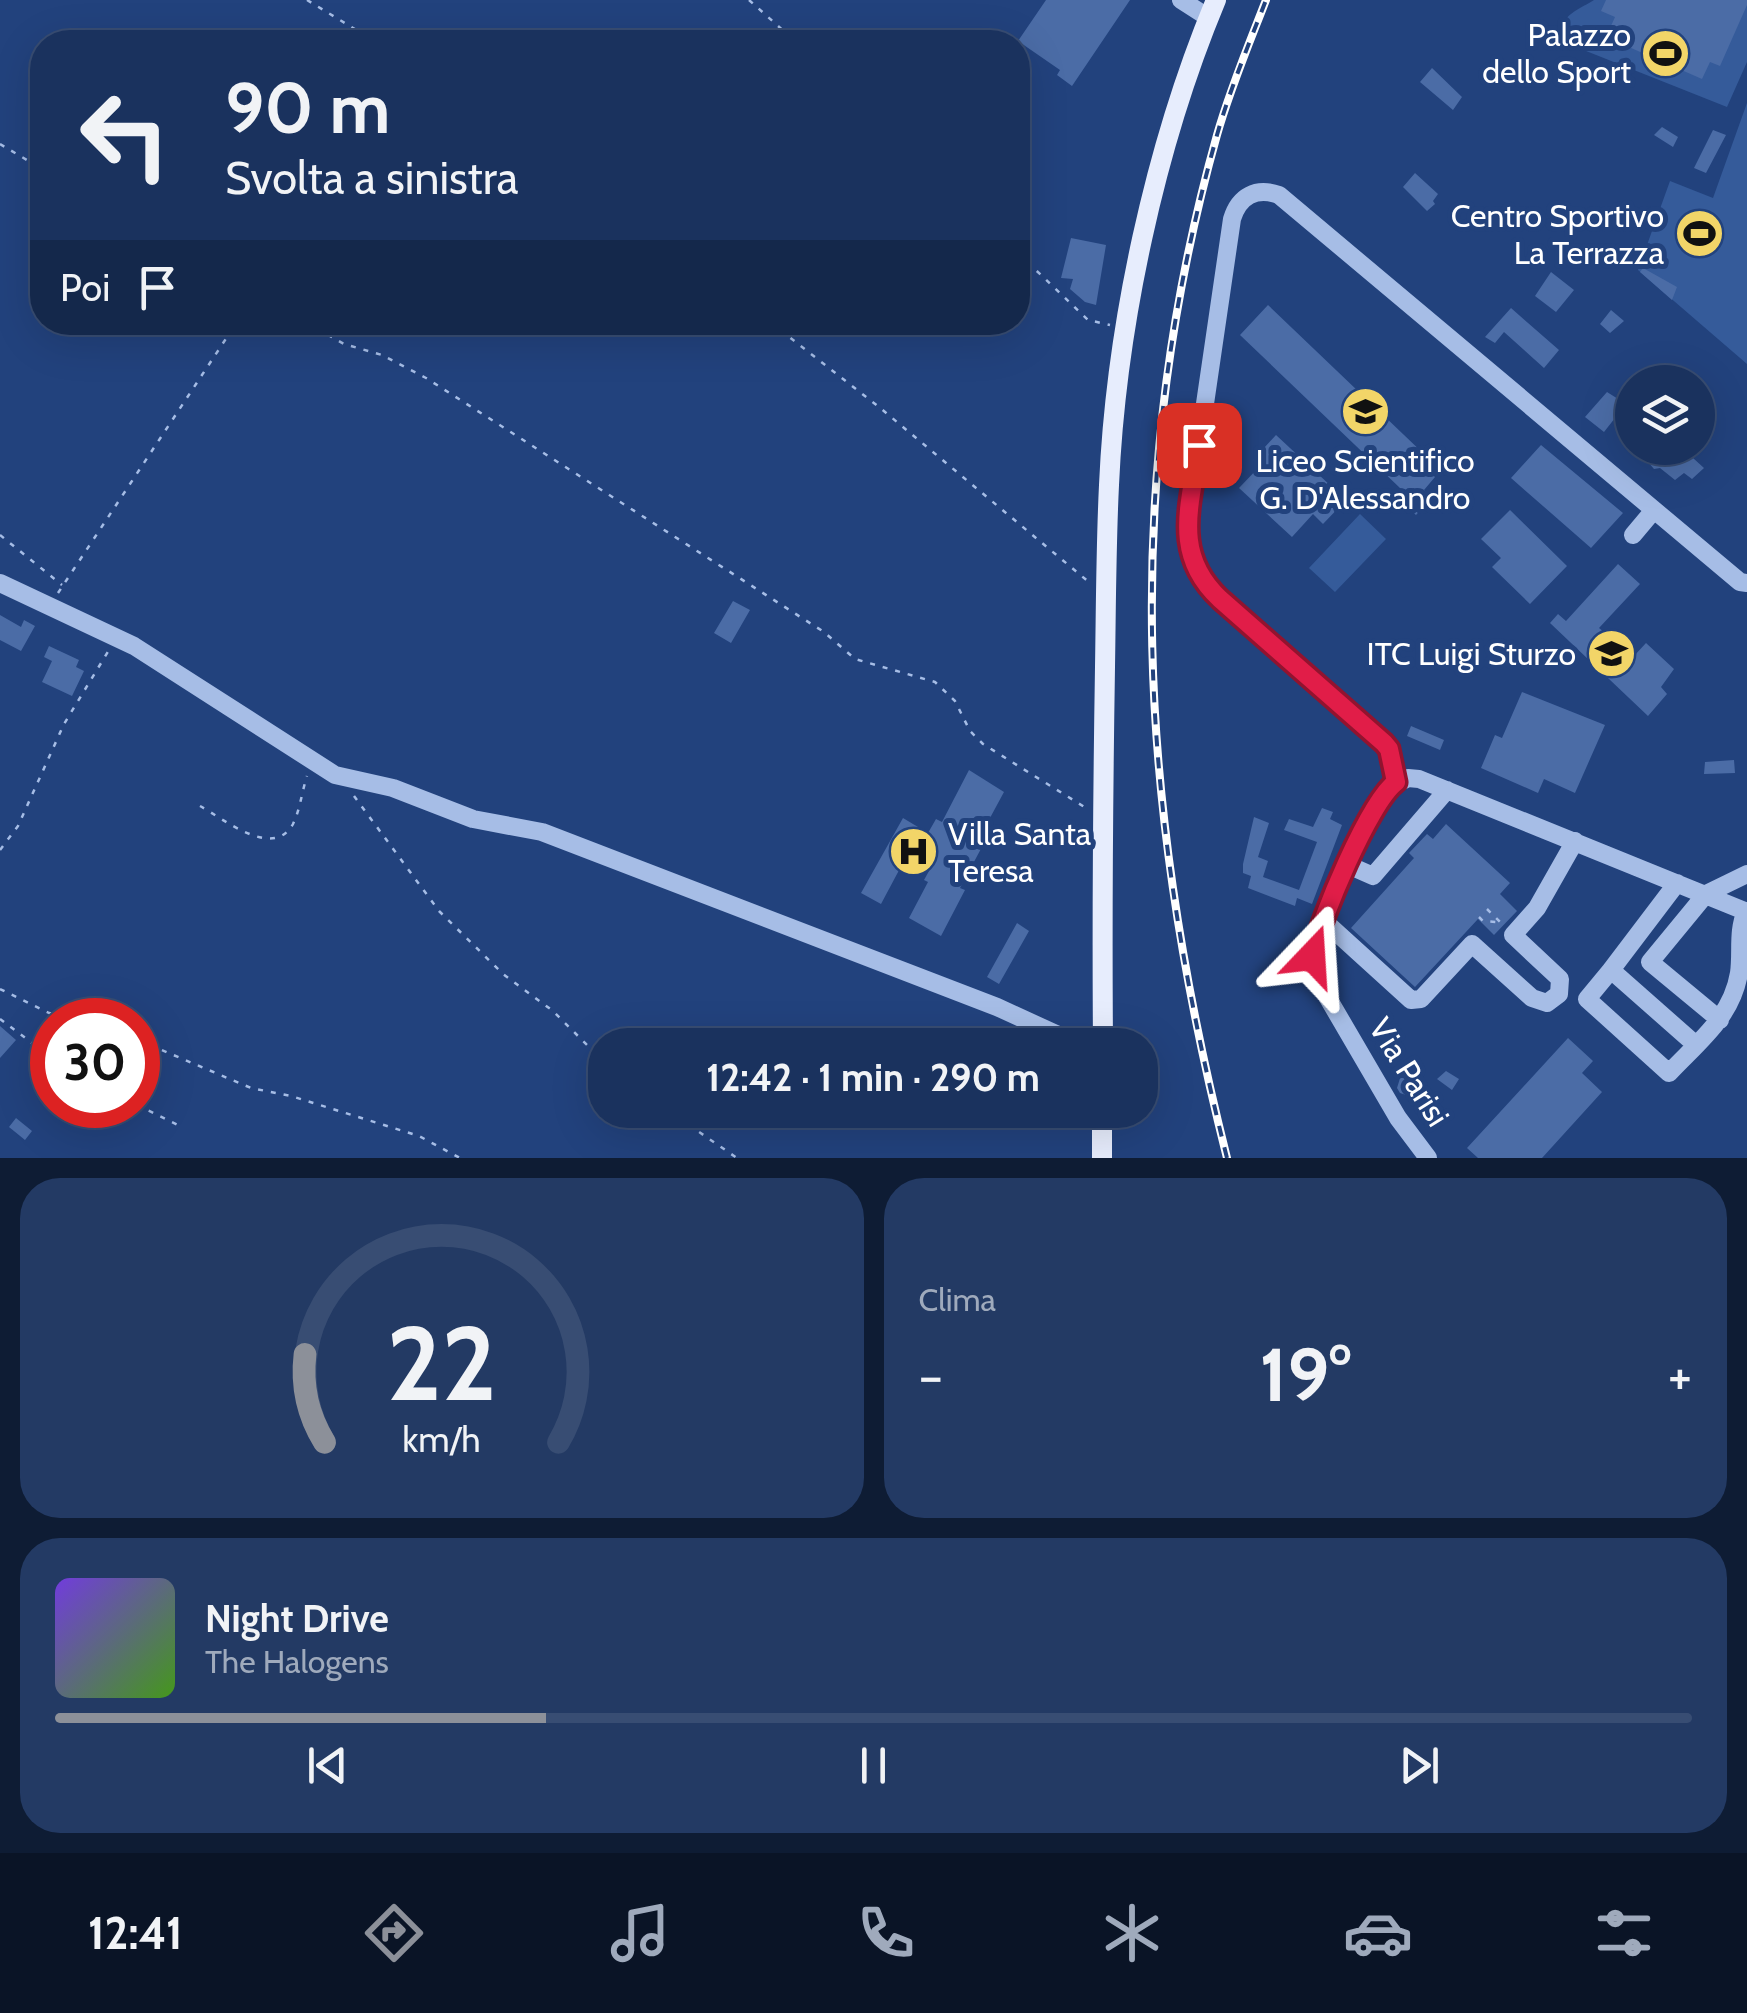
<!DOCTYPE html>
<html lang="it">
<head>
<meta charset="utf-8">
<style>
	body { margin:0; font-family:Cabin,sans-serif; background:#233a64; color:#f1f3f6; height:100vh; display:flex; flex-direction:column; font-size:38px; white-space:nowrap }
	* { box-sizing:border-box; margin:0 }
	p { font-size:32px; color:#9faabc }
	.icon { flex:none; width:55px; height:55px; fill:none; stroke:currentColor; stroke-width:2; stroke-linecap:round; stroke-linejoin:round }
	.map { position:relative; height:1158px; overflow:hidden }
	.details { display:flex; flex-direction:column; gap:20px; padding:20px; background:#0e1c34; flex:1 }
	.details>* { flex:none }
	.guide { position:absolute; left:30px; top:30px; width:1000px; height:305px; border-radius:40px; box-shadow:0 10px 40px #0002,0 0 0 2px #384d73; background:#1a325e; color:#f1f3f6; overflow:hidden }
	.buttons { position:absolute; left:1615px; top:365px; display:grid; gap:20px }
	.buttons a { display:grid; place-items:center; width:100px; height:100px; border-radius:50%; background:#1a325e; box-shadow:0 10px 40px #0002,0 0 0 2px #384d73; font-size:50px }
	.speed { position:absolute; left:30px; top:998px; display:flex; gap:20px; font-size:50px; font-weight:700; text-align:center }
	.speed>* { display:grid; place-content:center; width:130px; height:130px; border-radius:50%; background:#1a325e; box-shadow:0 10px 40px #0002,0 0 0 2px #384d73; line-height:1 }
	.speed .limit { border:15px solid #d22; background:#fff; color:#111 }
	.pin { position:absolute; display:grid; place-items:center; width:85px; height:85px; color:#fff; margin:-42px; border-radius:20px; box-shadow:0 5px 15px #0006 }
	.me { position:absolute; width:110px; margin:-55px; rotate:20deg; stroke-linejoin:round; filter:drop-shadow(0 0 8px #0008) }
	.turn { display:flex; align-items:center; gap:35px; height:210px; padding:0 30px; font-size:45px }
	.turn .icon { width:130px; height:130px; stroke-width:2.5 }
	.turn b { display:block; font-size:70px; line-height:85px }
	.then { display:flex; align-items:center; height:95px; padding:0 30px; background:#0003; gap:20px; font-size:38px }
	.big { font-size:75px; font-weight:800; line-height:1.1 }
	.details .card { flex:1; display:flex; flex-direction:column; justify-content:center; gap:15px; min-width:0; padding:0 35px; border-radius:40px; background:#233a64 }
	.details .dial { align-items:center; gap:0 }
	.dial svg { height:260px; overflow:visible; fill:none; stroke:#384d73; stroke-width:7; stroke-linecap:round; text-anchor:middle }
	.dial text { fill:#f1f3f6; stroke:none }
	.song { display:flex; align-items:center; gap:30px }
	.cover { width:120px; height:120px; border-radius:15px; background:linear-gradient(135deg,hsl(260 70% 55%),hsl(100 70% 35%)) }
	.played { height:10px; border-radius:5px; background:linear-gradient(90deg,#8c9099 30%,#384d73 30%) }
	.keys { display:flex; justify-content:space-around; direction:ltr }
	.heat { display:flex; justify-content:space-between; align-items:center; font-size:55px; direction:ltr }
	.details .tiles { flex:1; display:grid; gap:20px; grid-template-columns:1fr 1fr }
	.card:last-child { grid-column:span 2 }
	.trip { position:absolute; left:588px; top:1028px; width:570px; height:100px; border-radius:40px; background:#1a325e; box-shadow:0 10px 40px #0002,0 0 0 2px #384d73; font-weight:800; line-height:100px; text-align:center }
	.dock { display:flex; height:160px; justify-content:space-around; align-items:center; background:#0a1426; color:#9faabc }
	.dock .icon { width:70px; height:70px }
	.dock .active { color:#8c9099 }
	.dock b { font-size:45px; color:#f1f3f6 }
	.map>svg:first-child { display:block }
	.green { fill:#355b9a }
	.building { fill:#4b6ca6 }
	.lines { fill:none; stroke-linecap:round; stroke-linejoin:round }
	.path { stroke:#a6bde6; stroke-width:2.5; stroke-dasharray:5 8; stroke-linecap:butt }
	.minor { stroke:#a6bde6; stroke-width:18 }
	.major { stroke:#e7edfd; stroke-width:20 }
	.rail-casing { stroke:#fff; stroke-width:8 }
	.rail { stroke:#22427d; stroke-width:4; stroke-dasharray:11; stroke-linecap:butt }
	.route-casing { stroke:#92132f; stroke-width:25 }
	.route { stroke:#e11d48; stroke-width:18 }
	.labels { text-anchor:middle; stroke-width:10; stroke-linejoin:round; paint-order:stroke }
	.poi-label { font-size:32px; fill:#fff; stroke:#22427d; text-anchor:end }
	.street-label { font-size:32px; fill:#fff; stroke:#22427d }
</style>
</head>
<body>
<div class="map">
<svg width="1747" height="1158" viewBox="0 0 1747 1158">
	<rect width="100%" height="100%" fill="#22427d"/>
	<path class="green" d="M1594,0h153v62l-20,45 -156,-62c-21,-27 6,-34 23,-45z
		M1747,103v261l-109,-94 32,-89 43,17z
		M1360,514l26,25 -51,53 -26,-24z"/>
	<path class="building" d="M1046,0h84l-58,86 -15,-11 3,-5 -42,-29z
		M1606,0h141v5l-27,61 -10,-4 -8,17 -96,-42 9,-20 -14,-6z
		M1432,68l30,29 -9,13 -33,-28z
		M1662,127l16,10 -5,10 -19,-12z
		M1713,130l13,5 -20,38 -12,-5z
		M1415,173l23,21 -5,7 2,3 -8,7 -24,-24z
		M1071,238l35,7 -10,60 -11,-3 -15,-13 3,-10 -12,-1z
		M1643,268l34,19 -5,13 -32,-28z
		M1551,272l23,18 -18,22 -21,-16z
		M1268,305l158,151 -7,7 16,14 -11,13 8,7 -16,18 -22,-20 6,-7 -160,-153z
		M1511,308l48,42 -15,18 -40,-36 -9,11 -10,-6z
		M1611,310l13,11 -14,12 -10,-9z
		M1607,392l19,12 -22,28 -19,-15z
		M1276,435l70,65 -23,24 -10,-10 -21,23 -53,-49 21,-22 -7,-6z
		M1541,445l82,68 -32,35 -80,-70z
		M1650,448h14l7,6 11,-6 22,20 -12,11 -8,-6 -9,7 -15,-12 -6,1 -11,-13z
		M1510,510l57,56 -37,38 -38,-37 9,-9 -20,-19z
		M1618,564l22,20 -41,44 35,28 12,-13 28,26 -13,18 6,7 -19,22 -98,-93 8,-9 8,7z
		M733,601l17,9 -19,33 -17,-10z
		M0,615l21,12 3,-7 11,6 -14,25 -21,-11z
		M49,646l30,14 -3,7 8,4 -12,25 -30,-14 10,-21 -8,-4z
		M1522,692l83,33 -30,68 -31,-14 -6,14 -57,-25 14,-33 7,3z
		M1411,726l33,14 -4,10 -33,-14z
		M1734,760l1,13 -31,1 1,-12z
		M969,770l35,22 -27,50 6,3 -23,43 5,2 -24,46 -32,-18 19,-36 -4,-2 5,-9 -24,-12 -24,45 -20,-11 42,-75 25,15 8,-14 6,3z
		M1322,808l11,4 -3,7 12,6 -30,79 -15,-6 -2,8 -47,-18 3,-12 -8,-3v-9l11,-47 15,6 -11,34 10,4 -5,16 36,13 18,-48 -33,-12 5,-11 24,8z
		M1446,824l64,59 -10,11 17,17 -23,24 -16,-16 -63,68 -64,-59 63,-70 -5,-5 18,-19 6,5z
		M1017,923l12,8 -30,53 -12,-7z
		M0,1026l16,14 -16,18z
		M1568,1038l25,23 -11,12 20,19 -60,66h-64l-11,-10z
		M1446,1071l13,8 -7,11 -15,-11z
		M1401,1075l15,5 -4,17 -12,-4 -3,-5z
		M16,1118l16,13 -7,9 -16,-13z"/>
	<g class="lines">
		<path class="path" d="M307,0l69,42
			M749,0l47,42
			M0,144l42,25
			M1018,253l70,67 22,5
			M305,322l39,22 38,11 44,23 398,254 31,27 80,23 20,19 15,30 13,13 103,64
			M770,322l109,85 211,176
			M0,535l62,50
			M58,593l179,-271
			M354,796l85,115 64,63 50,37 52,52
			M200,806c24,13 73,54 93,18 7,-14 9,-33 14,-48
			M0,850l18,-24 46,-102 45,-74
			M1487,909l14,14
			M1479,917l4,4 13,1
			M0,989l49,24 30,7
			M0,1019l52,39
			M138,1040l113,48 40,8 128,40 41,22
			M137,1105l43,21
			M667,1110l70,48"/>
		<path class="minor" d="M1181,0l28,18
			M1633,535l21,-25
			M0,583l134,63 201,129 58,13 80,31 69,13 455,175 83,38
			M1397,782l-8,-33 -5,-6 -176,-154c-16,-22 -22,-41 -20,-69l44,-301c7,-23 24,-32 47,-24l461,387 7,1
			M1348,865l25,11 74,-86
			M1324,921l87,79 10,-1 51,-55 60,54 15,5 12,-9 1,-15 -47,-44 24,-27 38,-67
			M1611,970l66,-87
			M1720,1020l-70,-58 56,-68 41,-20
			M1696,1045l-85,-75 -24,29 82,74c29,-31 63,-56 70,-100 3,-22 -2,-41 7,-62
			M1428,1158l-30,-40 -80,-137 -7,-25 4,-14 50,-116 22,-38 21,-10 11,1 328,133"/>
		<path class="major" d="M1103,1045c-1,-126 0,-252 2,-378 1,-61 1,-121 4,-182 7,-158 46,-339 107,-485
			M1102,1158v-48"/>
		<defs>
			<path id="rail" d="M1227,1158c-88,-349 -108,-674 -10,-1023 13,-46 32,-91 49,-135"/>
		</defs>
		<use href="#rail" class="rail-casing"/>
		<use href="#rail" class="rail"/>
	</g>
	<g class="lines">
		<defs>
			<path id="route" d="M1199,445c-8,59 -28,108 21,154l164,144 5,6 7,33c-27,20 -76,138 -84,174"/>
		</defs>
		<use href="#route" class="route-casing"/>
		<use href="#route" class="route"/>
	</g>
	<defs>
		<symbol id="stadium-disc" viewBox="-11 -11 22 22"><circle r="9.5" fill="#f2d568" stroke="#22427d"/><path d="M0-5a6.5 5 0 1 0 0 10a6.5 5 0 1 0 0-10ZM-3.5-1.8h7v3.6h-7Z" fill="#111"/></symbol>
		<symbol id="school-disc" viewBox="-11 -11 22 22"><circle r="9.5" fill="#f2d568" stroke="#22427d"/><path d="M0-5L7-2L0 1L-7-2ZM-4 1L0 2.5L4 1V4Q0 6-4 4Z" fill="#111"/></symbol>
		<symbol id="hospital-disc" viewBox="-11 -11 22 22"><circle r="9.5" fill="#f2d568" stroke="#22427d"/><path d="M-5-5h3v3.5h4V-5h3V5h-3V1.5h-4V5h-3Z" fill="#111"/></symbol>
	</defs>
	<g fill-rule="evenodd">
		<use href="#stadium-disc" x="1638" y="26" width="55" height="55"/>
		<use href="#stadium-disc" x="1672" y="206" width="55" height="55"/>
		<use href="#school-disc" x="1338" y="384" width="55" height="55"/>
		<use href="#school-disc" x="1584" y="626" width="55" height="55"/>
		<use href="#hospital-disc" x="886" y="824" width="55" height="55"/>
	</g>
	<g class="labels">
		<g class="poi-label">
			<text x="1631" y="46">Palazzo<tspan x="1631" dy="37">dello Sport</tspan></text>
			<text x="1664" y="227">Centro Sportivo<tspan x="1664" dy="37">La Terrazza</tspan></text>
			<text x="1365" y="472" text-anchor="middle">Liceo Scientifico<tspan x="1365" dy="37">G. D'Alessandro</tspan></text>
			<text x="1576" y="665">ITC Luigi Sturzo</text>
			<text x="948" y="845" text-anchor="start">Villa Santa<tspan x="948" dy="37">Teresa</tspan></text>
		</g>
		<g class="street-label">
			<text transform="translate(1409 1072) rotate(58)" y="11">Via Parisi</text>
		</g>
	</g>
</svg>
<div class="buttons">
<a><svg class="icon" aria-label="layers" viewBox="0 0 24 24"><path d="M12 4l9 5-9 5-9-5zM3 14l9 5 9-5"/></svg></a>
</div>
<div class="speed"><div class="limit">30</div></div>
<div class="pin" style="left:1199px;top:445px;background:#d93025"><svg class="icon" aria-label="arrive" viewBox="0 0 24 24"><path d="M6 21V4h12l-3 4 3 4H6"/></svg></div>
<svg class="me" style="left:1312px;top:956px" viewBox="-20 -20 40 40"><path d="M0-17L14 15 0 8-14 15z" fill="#e11d48" stroke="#fff" stroke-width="4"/></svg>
<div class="trip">12:42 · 1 min · 290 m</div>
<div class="guide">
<div class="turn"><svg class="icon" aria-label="left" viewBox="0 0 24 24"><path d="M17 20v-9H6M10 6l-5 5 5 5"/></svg><div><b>90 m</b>Svolta a sinistra</div></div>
<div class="then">Poi<svg class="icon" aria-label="arrive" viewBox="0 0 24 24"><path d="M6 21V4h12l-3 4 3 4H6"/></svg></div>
</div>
</div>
<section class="details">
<div class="tiles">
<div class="card dial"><svg viewBox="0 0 100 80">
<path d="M14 69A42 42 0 1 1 86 69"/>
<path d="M14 69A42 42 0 0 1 8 42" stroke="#8c9099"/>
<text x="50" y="56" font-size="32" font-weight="700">22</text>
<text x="50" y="72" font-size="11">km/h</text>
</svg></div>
<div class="card"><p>Clima</p>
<div class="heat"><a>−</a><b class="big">19°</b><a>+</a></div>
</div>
<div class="card">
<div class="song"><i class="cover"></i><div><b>Night Drive</b><p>The Halogens</p></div></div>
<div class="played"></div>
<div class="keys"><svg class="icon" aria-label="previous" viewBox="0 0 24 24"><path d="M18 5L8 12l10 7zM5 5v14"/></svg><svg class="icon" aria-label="pause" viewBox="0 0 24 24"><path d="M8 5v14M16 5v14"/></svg><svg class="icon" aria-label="next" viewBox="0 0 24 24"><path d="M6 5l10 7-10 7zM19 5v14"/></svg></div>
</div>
</div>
</section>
<nav class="dock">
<b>12:41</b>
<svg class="icon active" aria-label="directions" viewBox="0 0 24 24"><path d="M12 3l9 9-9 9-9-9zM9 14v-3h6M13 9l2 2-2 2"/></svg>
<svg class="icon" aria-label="music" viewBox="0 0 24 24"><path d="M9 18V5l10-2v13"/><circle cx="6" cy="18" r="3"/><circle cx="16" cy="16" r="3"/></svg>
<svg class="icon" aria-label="phone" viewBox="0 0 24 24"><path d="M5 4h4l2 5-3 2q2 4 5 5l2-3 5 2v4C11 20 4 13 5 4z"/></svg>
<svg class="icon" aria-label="climate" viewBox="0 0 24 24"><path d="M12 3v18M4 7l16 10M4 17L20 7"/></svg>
<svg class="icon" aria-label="car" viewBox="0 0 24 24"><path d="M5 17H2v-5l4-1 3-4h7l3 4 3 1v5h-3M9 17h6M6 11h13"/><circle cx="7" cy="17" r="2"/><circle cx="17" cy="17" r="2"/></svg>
<svg class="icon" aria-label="filters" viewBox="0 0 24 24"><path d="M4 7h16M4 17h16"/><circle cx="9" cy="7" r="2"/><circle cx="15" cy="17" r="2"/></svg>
</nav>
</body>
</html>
